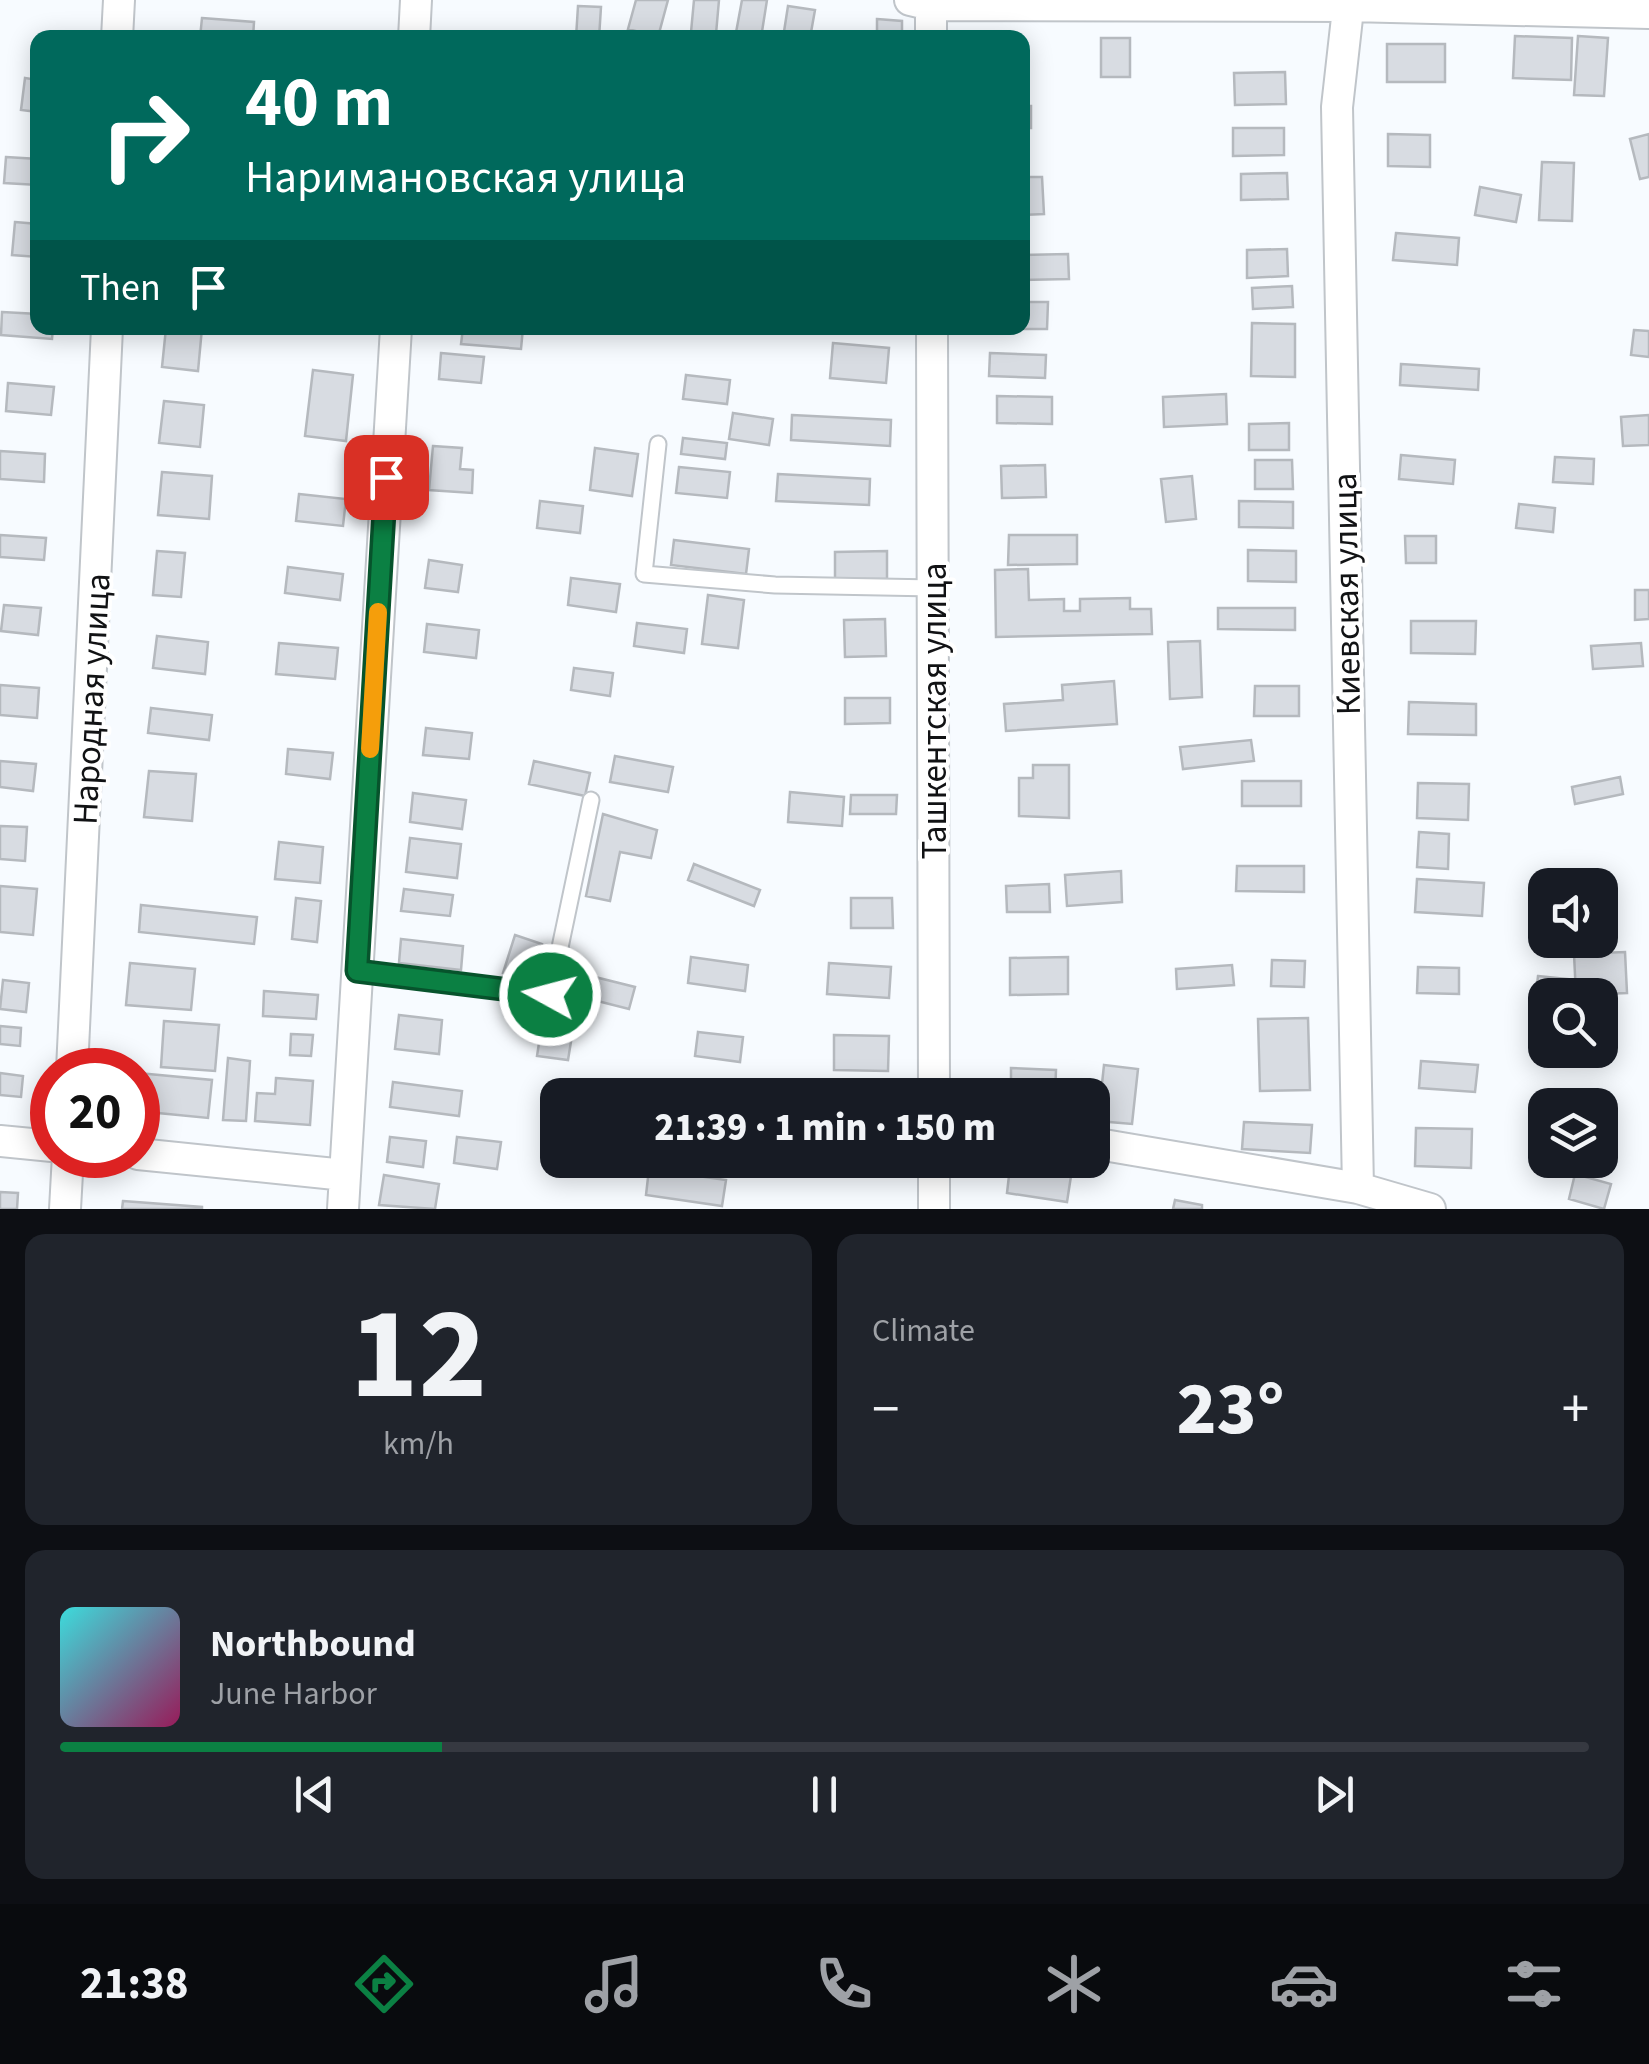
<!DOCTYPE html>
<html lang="en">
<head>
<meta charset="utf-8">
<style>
	body { margin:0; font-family:"Source Sans 3",sans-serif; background:#20242c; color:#f1f3f6; height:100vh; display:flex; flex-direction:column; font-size:38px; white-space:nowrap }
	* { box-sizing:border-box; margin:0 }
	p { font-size:32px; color:#9ea1a6 }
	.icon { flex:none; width:55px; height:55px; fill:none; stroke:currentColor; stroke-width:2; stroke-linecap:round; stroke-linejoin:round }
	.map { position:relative; height:1209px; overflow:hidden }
	.side { display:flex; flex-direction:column; gap:25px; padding:25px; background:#0d0f14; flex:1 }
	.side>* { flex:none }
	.guide { position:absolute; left:30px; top:30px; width:1000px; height:305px; border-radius:20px; box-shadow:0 5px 25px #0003; background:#00695c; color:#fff; overflow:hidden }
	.fabs { position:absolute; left:1528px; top:868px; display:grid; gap:20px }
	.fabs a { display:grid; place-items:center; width:90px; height:90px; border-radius:20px; background:#171b24; box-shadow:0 5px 25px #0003; font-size:50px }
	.speed { position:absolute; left:30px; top:1048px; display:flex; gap:20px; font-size:50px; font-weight:700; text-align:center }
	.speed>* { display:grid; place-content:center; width:130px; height:130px; border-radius:50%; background:#171b24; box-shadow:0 5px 25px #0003; line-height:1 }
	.speed .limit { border:15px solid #d22; background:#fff; color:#111 }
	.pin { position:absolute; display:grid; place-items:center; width:85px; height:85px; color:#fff; margin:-42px; border-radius:20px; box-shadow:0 5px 15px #0006 }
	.me { position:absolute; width:110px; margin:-55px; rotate:277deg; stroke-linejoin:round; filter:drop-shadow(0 0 8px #0008) }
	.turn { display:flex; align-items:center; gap:35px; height:210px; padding:0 50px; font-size:45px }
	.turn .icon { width:130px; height:130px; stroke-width:2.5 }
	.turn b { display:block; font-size:70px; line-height:85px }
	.then { display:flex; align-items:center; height:95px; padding:0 50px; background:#0003; gap:20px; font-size:38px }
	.big { font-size:75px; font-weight:800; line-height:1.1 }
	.side .card { flex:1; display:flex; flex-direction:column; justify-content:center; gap:15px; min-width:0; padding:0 35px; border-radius:20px; background:#20242c }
	.side .dial { align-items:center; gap:0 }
	.dial b { font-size:130px; line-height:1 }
	.song { display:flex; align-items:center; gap:30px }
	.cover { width:120px; height:120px; border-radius:15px; background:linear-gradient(135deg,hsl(180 70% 55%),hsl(330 70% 35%)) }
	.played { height:10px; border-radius:5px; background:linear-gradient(90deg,#0b8043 25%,#363941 25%) }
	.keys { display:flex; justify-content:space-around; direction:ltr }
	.heat { display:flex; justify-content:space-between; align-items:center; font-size:55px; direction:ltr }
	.side .tiles { flex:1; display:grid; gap:25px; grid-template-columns:1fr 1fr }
	.card:last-child { grid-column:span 2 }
	.trip { position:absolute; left:540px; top:1078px; width:570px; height:100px; border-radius:20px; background:#171b24; box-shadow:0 5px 25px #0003; font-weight:800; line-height:100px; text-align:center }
	.tab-bar { display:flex; height:160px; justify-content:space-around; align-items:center; background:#090b0e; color:#9ea1a6 }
	.tab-bar .icon { width:70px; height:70px }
	.tab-bar .current { color:#0b8043 }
	.tab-bar b { font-size:45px; color:#f1f3f6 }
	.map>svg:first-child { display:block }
	.building { fill:#d8dce2; stroke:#b5b9be; stroke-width:2.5 }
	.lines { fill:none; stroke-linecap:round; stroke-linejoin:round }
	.service-casing { stroke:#c0c5ca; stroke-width:19 }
	.minor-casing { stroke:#c0c5ca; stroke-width:34 }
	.service { stroke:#fff; stroke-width:15 }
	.minor { stroke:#fff; stroke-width:30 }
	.route-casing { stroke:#07532c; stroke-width:25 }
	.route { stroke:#0b8043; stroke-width:18 }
	.slow { stroke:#f59e0b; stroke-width:18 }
	.labels { text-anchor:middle; stroke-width:8; stroke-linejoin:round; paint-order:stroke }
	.street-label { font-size:35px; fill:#111214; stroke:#fff }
</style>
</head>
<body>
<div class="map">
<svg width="1649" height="1209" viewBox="0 0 1649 1209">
	<rect width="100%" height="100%" fill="#f7fbff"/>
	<path class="building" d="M636,0h32l-10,37 -30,-8z
		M694,0h25l-3,34 -25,-2z
		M742,0h25l-6,38h-26z
		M578,6l23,1 -2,31h-23z
		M788,6l27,4 -5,28h-27z
		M202,18l52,4 -1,16h-53z
		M877,19l25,2v17h-25z
		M1515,36l57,2 -1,42 -58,-2z
		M1578,36l30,2 -4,58 -30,-1z
		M1101,38h29v39h-29z
		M1387,44h58v38h-58z
		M1285,72l1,32 -51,1 -1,-32z
		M25,78l13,2v32l-17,-2z
		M1022,106h9v22h-9z
		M1233,128h51v27l-51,1z
		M1388,134l42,1v32l-42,-1z
		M1649,134v43l-9,2 -10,-40z
		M6,157l32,2v26l-34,-2z
		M1542,162l32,1 -2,58 -33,-1z
		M1287,173l1,26 -47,1v-26z
		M1022,177h20l2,37 -22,1z
		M1480,187l41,8 -5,27 -41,-7z
		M15,222l23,2v33l-26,-2z
		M1396,233l63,5 -2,27 -64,-5z
		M1287,249l1,27 -41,2v-28z
		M1068,254l1,25 -47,1v-25z
		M1292,286l1,21 -40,2 -1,-21z
		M1022,302h26l-1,27h-56l31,-1z
		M2,312l36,2v14h15l-1,11 -51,-4z
		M1252,323l43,1v53l-44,-1z
		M166,328h36l-4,43 -36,-4z
		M463,328h60l-2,21 -60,-5z
		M1634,330l15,1v26l-18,-2z
		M833,343l56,5 -3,35 -56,-5z
		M441,353l43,4 -3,26 -42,-4z
		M990,353l56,2 -1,23 -56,-2z
		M1401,364l78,5 -1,21 -78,-5z
		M313,370l40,5 -7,66 -41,-5z
		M686,375l44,5 -3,24 -44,-5z
		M8,383l46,4 -3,28 -45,-4z
		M1226,394l1,30 -63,3 -1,-30z
		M997,396l55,1v27l-55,-1z
		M164,401l40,4 -4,42 -41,-4z
		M733,413l40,6 -4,26 -40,-6z
		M792,415l99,5 -1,26 -99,-6z
		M1649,415v30l-26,1 -2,-29z
		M1289,423v27h-40v-26z
		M683,438l44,5 -2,16 -44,-5z
		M433,446l29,2 -2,21 13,1 -1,23 -43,-3z
		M595,448l43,6 -6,42 -42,-6z
		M0,451l45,3 -1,28 -44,-3z
		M1401,455l54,5 -2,24 -54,-5z
		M1555,457l39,2 -1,25 -40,-2z
		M1255,460h37l1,29h-38z
		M1045,465l1,32 -44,1 -1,-32z
		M679,467l51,5 -3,26 -51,-5z
		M162,472l50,4 -3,43 -51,-4z
		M778,474l92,5 -1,26 -93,-4z
		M1192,476l4,43 -30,3 -5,-43z
		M299,494l47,5 -3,27 -47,-5z
		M540,501l43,5 -3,27 -43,-5z
		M1239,501l54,1v26l-54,-1z
		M1519,504l36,4 -2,24 -37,-4z
		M0,535l46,3 -2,22 -44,-3z
		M1009,535h68v29l-69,1z
		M1405,536h31v27h-30z
		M674,540l75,9 -3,25 -75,-9z
		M1248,550l48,1v31l-48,-1z
		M157,551l28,2 -4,44 -28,-2z
		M887,551v28h-52v-27z
		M429,560l33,5 -4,27 -33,-4z
		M288,567l55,7 -3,26 -55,-7z
		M1028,569l1,31 35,-1v12h16v-12l50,-1v11h21l1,25 -156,3 -1,-67z
		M571,578l49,6 -4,28 -48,-7z
		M1635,590h14v29l-14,1z
		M708,595l36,5 -6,48 -36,-4z
		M4,605l37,3 -3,27 -37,-4z
		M1218,608h77v22l-77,-1z
		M885,619l1,37 -41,1 -1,-37z
		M1411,621h65l-1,33 -64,-1z
		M637,623l50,6 -3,24 -50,-7z
		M427,624l52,6 -3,28 -52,-6z
		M157,636l51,6 -3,32 -52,-6z
		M1200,641l2,56 -32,2 -2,-57z
		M279,643l59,5 -3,31 -59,-5z
		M1641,643l2,23 -50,3 -2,-23z
		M574,668l39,5 -3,23 -39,-6z
		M1114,681l3,43 -111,7 -2,-27 59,-4 -1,-15z
		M0,685l39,3 -2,30 -37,-3z
		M1255,686h44v30h-45z
		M845,698h45v25l-45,1z
		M1409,702l67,2v31l-68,-1z
		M151,708l61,7 -3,25 -61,-7z
		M426,728l46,5 -3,26 -46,-4z
		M1251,740l3,21 -71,8 -3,-22z
		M288,749l45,4 -3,26 -44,-5z
		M615,756l58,11 -5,25 -58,-10z
		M0,761l36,3 -3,27 -33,-4z
		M534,761l56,12 -5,23 -56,-12z
		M1033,765h36v53l-50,-2v-38h14z
		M149,771l47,3 -4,47 -48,-4z
		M1620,777l3,17 -48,10 -3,-17z
		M1242,781h59v25h-59z
		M1418,783l51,1 -1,36 -51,-2z
		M790,792l54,5 -2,29 -54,-4z
		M413,793l53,7 -4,29 -52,-7z
		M851,795h46l-1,19h-46z
		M603,814l54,16 -6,28 -31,-6 -10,49 -24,-5z
		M0,826l27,1 -2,34 -25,-2z
		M1419,832l30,2 -1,35 -31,-2z
		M410,838l51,6 -4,34 -51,-6z
		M279,842l44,5 -3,36 -45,-4z
		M694,864l66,26 -6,16 -66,-26z
		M1237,866h67v26l-68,-1z
		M1121,871l1,31 -55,4 -2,-31z
		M1417,879l67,4 -2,33 -67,-4z
		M1049,884l1,28h-43l-1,-26z
		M0,886l37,3 -4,46 -33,-3z
		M404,889l49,6 -3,21 -49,-5z
		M296,898l25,3 -4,41 -25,-3z
		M851,898h41l1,30h-42z
		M141,905l116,12 -3,27 -115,-12z
		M515,935l27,9 -12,37 -27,-8z
		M401,939l62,7 -2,24 -62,-7z
		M1625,952l2,41 -51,2 -2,-41z
		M691,957l57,8 -3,26 -57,-8z
		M1068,957v37l-58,1v-37z
		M1272,960l33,1 -1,26 -33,-1z
		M130,963l65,6 -4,41 -65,-5z
		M829,963l62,4 -2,31 -62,-4z
		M1232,965l2,20 -57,4 -1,-20z
		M1418,967l41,1v26l-42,-1z
		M571,971l64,16 -6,22 -63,-16z
		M1538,976l30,3 -2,16 -30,-1z
		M3,980l26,3 -3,29 -26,-3z
		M264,991l54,4 -2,24 -53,-3z
		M544,1011l31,6 -7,43 -31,-4z
		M399,1015l43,5 -3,34 -44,-5z
		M1308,1018l2,72 -50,1 -2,-72z
		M164,1021l55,4 -4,46 -54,-4z
		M0,1026l21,2 -1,18 -20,-2z
		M698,1032l45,5 -3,25 -45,-6z
		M291,1034l22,1 -2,21 -21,-1z
		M834,1035l55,1 -1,35 -54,-1z
		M228,1058l22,3 -4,60 -23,-1z
		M1421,1061l57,4 -3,27 -56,-4z
		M1104,1065l34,4 -6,55 -34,-3z
		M1011,1068l45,2 -1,25h-44z
		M0,1073l23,3 -2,21 -21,-2z
		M138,1073l74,7 -4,38 -70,-7z
		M276,1078l37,3 -3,44 -55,-4 2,-28 18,1z
		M393,1082l69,9 -3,25 -69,-9z
		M1244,1122l68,3 -2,28 -68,-4z
		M1416,1128l56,1 -1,39 -56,-2z
		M390,1137l36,4 -3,26 -36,-5z
		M457,1137l44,5 -4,27 -43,-6z
		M1010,1167l61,9 -4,26 -60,-9z
		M649,1169l77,11 -4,26 -76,-11z
		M1575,1174l36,10 -7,25 -35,-10z
		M384,1175l55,9 -4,25 -56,-4z
		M0,1192l18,1 -1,16h-17z
		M1175,1200l27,5v4h-29z
		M123,1201l79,6v2h-80z"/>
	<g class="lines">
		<defs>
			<path id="service" d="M658,444l-14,130 131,11 159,3
				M357,971l193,24 41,-195"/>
			<path id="minor" d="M910,0l21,5 418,1 300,7
				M931,0v38
				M1349,0l-12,107 21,1081
				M117,38l2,-38
				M414,38l2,-38
				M932,328l2,767
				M72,1070l35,-742
				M0,1141l52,5
				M1092,1143l266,45 72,21
				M138,1154l207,21
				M934,1160v49
				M65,1209l3,-54
				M343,1209l53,-881"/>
		</defs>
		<use href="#service" class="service-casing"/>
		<use href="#minor" class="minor-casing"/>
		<use href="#service" class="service"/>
		<use href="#minor" class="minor"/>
	</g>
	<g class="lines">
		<defs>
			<path id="route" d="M386,477l-29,494 193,24"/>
		</defs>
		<use href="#route" class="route-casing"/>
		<use href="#route" class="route"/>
		<path class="slow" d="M370,749l8,-137"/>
	</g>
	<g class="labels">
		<g class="street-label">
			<text transform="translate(1346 594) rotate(-91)" y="12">Киевская улица</text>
			<text transform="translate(91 699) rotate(-87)" y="12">Народная улица</text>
			<text transform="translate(934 711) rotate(-90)" y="12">Ташкентская улица</text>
		</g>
	</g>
</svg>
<div class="fabs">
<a><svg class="icon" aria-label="sound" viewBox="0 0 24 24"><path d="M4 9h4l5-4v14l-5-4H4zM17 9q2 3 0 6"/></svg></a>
<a><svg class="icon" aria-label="search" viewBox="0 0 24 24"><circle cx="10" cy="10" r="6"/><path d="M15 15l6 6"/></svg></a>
<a><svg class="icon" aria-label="layers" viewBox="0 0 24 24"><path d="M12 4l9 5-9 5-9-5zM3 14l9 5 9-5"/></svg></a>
</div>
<div class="speed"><div class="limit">20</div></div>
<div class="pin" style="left:386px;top:477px;background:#d93025"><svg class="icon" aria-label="arrive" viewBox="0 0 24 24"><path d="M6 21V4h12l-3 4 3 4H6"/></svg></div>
<svg class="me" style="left:550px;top:995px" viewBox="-20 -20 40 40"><circle r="17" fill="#0b8043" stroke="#fff" stroke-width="3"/><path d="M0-11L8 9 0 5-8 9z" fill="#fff"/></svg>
<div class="trip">21:39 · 1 min · 150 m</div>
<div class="guide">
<div class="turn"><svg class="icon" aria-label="right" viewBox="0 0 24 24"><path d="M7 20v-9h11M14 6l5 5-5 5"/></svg><div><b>40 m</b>Наримановская улица</div></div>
<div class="then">Then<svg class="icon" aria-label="arrive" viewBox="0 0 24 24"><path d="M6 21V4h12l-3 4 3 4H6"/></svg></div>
</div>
</div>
<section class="side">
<div class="tiles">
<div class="card dial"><b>12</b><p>km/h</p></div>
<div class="card"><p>Climate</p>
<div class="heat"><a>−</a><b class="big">23°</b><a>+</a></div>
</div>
<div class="card">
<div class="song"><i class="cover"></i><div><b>Northbound</b><p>June Harbor</p></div></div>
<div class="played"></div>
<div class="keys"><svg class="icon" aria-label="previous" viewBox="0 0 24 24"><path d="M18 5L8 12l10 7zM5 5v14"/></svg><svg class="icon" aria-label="pause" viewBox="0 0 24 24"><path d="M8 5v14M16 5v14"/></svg><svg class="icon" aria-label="next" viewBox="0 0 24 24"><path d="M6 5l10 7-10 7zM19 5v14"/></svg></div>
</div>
</div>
</section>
<nav class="tab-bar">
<b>21:38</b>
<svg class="icon current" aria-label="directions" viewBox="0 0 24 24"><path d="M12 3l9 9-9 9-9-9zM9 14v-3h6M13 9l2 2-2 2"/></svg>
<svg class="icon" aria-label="music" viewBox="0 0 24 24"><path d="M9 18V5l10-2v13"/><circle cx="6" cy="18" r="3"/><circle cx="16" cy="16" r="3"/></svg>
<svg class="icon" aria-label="phone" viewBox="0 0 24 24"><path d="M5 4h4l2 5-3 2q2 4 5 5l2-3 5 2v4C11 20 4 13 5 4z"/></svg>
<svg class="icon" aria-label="climate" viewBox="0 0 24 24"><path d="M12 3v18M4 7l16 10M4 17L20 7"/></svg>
<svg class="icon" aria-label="car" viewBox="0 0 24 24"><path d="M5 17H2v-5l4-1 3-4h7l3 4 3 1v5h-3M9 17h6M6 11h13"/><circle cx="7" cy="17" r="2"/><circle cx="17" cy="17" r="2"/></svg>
<svg class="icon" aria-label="filters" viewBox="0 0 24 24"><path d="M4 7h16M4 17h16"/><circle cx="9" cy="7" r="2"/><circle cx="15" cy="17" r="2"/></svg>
</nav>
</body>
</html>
